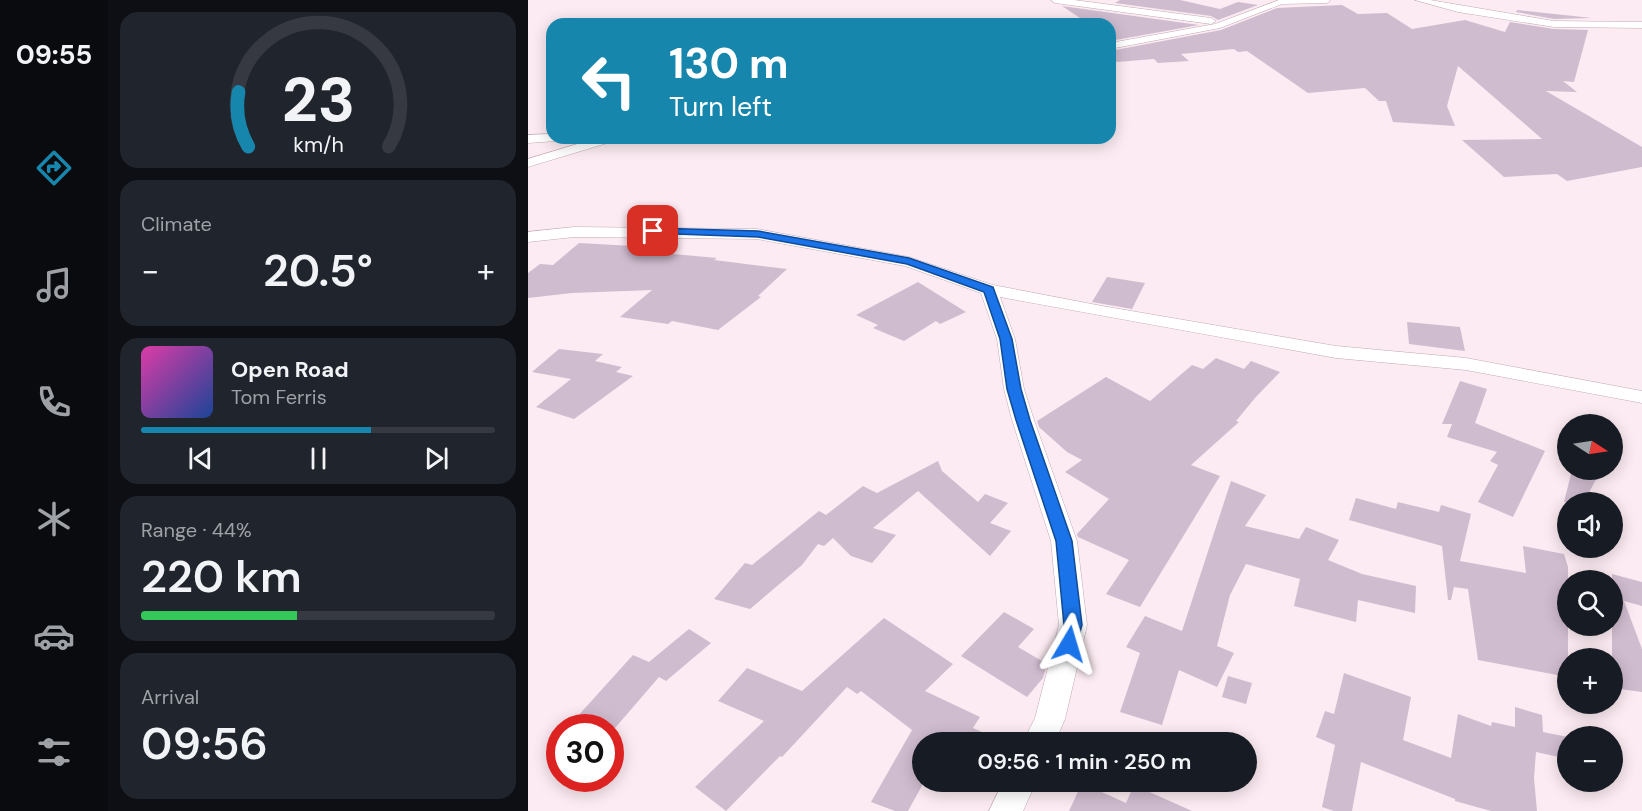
<!DOCTYPE html>
<html lang="en">
<head>
<meta charset="utf-8">
<style>
	body { margin:0; font-family:"DM Sans",sans-serif; background:#20242c; color:#f1f3f6; height:100vh; display:flex; flex-direction:column; font-size:22px; white-space:nowrap }
	* { box-sizing:border-box; margin:0 }
	p { font-size:20px; color:#9ea1a6 }
	.icon { flex:none; width:33px; height:33px; fill:none; stroke:currentColor; stroke-width:2; stroke-linecap:round; stroke-linejoin:round }
	.map { position:relative; flex:1; overflow:hidden }
	.drawer { display:flex; flex-direction:column; gap:12px; padding:12px; background:#0d0f14; width:420px }
	.drawer>* { flex:none }
	.banner { position:absolute; left:18px; top:18px; width:570px; height:126px; border-radius:18px; box-shadow:0 3px 15px #0003; background:#1786ad; color:#fff; overflow:hidden }
	.needle { width:39px; rotate:102deg }
	.buttons { position:absolute; left:1029px; top:414px; display:grid; gap:12px }
	.buttons a { display:grid; place-items:center; width:66px; height:66px; border-radius:50%; background:#171b24; box-shadow:0 3px 15px #0003; font-size:30px }
	.speed { position:absolute; left:18px; top:714px; display:flex; gap:12px; font-size:30px; font-weight:700; text-align:center }
	.speed>* { display:grid; place-content:center; width:78px; height:78px; border-radius:50%; background:#171b24; box-shadow:0 3px 15px #0003; line-height:1 }
	.speed .limit { border:9px solid #d22; background:#fff; color:#111 }
	.pin { position:absolute; display:grid; place-items:center; width:51px; height:51px; color:#fff; margin:-26px; border-radius:12px; box-shadow:0 3px 9px #0006 }
	.me { position:absolute; width:66px; margin:-33px; rotate:7deg; stroke-linejoin:round; filter:drop-shadow(0 0 4px #0008) }
	.turn { display:flex; align-items:center; gap:21px; height:126px; padding:0 24px; font-size:27px }
	.turn .icon { width:78px; height:78px; stroke-width:2.5 }
	.turn b { display:block; font-size:42px; line-height:51px }
	.big { font-size:45px; font-weight:600; line-height:1.1 }
	.drawer .card { flex:1; display:flex; flex-direction:column; justify-content:center; gap:9px; min-width:0; padding:0 21px; border-radius:18px; background:#20242c }
	.drawer .dial { align-items:center; gap:0 }
	.dial svg { height:156px; overflow:visible; fill:none; stroke:#363941; stroke-width:7; stroke-linecap:round; text-anchor:middle }
	.dial text { fill:#f1f3f6; stroke:none }
	.song { display:flex; align-items:center; gap:18px }
	.cover { width:72px; height:72px; border-radius:9px; background:linear-gradient(135deg,hsl(320 70% 55%),hsl(220 70% 35%)) }
	.played { height:6px; border-radius:3px; background:linear-gradient(90deg,#1786ad 65%,#363941 65%) }
	.keys { display:flex; justify-content:space-around; direction:ltr }
	.heat { display:flex; justify-content:space-between; align-items:center; font-size:33px; direction:ltr }
	.charge { height:9px; border-radius:4px; background:linear-gradient(90deg,#34c759 44%,#363941 0) }
	.trip { position:absolute; left:384px; top:732px; width:345px; height:60px; border-radius:30px; background:#171b24; box-shadow:0 3px 15px #0003; font-weight:600; line-height:60px; text-align:center }
	main { display:flex; flex:1; min-height:0 }
	.menu { display:flex; flex-direction:column; width:108px; justify-content:space-around; align-items:center; background:#090b0e; color:#9ea1a6 }
	.menu .icon { width:42px; height:42px }
	.menu .current { color:#1786ad }
	.menu b { font-size:27px; color:#f1f3f6 }
	.map>svg:first-child { display:block }
	.building { fill:#d0bccf }
	.lines { fill:none; stroke-linecap:round; stroke-linejoin:round }
	.street-casing { stroke:#c3a9b3; stroke-width:1 }
	.street { fill:#fff; fill-rule:evenodd }
	.route { fill:#1a73e8; stroke:#114b97; stroke-width:1.5 }
</style>
</head>
<body>
<main>
<nav class="menu">
<b>09:55</b>
<svg class="icon current" aria-label="directions" viewBox="0 0 24 24"><path d="M12 3l9 9-9 9-9-9zM9 14v-3h6M13 9l2 2-2 2"/></svg>
<svg class="icon" aria-label="music" viewBox="0 0 24 24"><path d="M9 18V5l10-2v13"/><circle cx="6" cy="18" r="3"/><circle cx="16" cy="16" r="3"/></svg>
<svg class="icon" aria-label="phone" viewBox="0 0 24 24"><path d="M5 4h4l2 5-3 2q2 4 5 5l2-3 5 2v4C11 20 4 13 5 4z"/></svg>
<svg class="icon" aria-label="climate" viewBox="0 0 24 24"><path d="M12 3v18M4 7l16 10M4 17L20 7"/></svg>
<svg class="icon" aria-label="car" viewBox="0 0 24 24"><path d="M5 17H2v-5l4-1 3-4h7l3 4 3 1v5h-3M9 17h6M6 11h13"/><circle cx="7" cy="17" r="2"/><circle cx="17" cy="17" r="2"/></svg>
<svg class="icon" aria-label="filters" viewBox="0 0 24 24"><path d="M4 7h16M4 17h16"/><circle cx="9" cy="7" r="2"/><circle cx="15" cy="17" r="2"/></svg>
</nav>
<section class="drawer">
<div class="card dial"><svg viewBox="0 0 100 80">
<path d="M14 69A42 42 0 1 1 86 69"/>
<path d="M14 69A42 42 0 0 1 9 41" stroke="#1786ad"/>
<text x="50" y="56" font-size="32" font-weight="700">23</text>
<text x="50" y="72" font-size="11">km/h</text>
</svg></div>
<div class="card"><p>Climate</p>
<div class="heat"><a>−</a><b class="big">20.5°</b><a>+</a></div>
</div>
<div class="card">
<div class="song"><i class="cover"></i><div><b>Open Road</b><p>Tom Ferris</p></div></div>
<div class="played"></div>
<div class="keys"><svg class="icon" aria-label="previous" viewBox="0 0 24 24"><path d="M18 5L8 12l10 7zM5 5v14"/></svg><svg class="icon" aria-label="pause" viewBox="0 0 24 24"><path d="M8 5v14M16 5v14"/></svg><svg class="icon" aria-label="next" viewBox="0 0 24 24"><path d="M6 5l10 7-10 7zM19 5v14"/></svg></div>
</div>
<div class="card"><p>Range · 44%</p><b class="big">220 km</b><div class="charge"></div></div>
<div class="card"><p>Arrival</p><b class="big">09:56</b></div>
</section>
<div class="map">
<svg width="1114" height="811" viewBox="0 0 1114 811">
	<rect width="100%" height="100%" fill="#fcebf2"/>
	<path class="building" d="M592,0h60l40,9 18,-7 20,3 -40,15 -7,-4 -96,-13z
		M814,5l16,9 29,-1 25,16 53,-9 40,12 5,-10 44,7 34,1 -14,52 -11,-1 14,11 -31,-1 96,56v20l-75,14 -10,-7 -53,3 -42,-37 80,-1 -84,-73 -11,40 8,20 -62,-4 -7,-21h-7l-14,-13 -57,5 -61,-42 -9,1 -4,-3 -53,5 8,7 -31,2 -4,-4 -37,3 -7,-7v-4l111,-21 56,-22z
		M534,6l137,19 -89,16v-17h-21z
		M989,10l75,8 -38,1 -38,-7z
		M51,243l54,3 -4,4 88,8 -3,2 73,9 -29,27 3,1 -43,33 -46,-9 -4,3 -48,-7 32,-27 -80,3 -44,5v-25l12,-9 13,1z
		M579,277l38,6 -13,26 -40,-7z
		M390,282l48,30 -26,12 -4,-3 -32,20 -31,-13 5,-3 -22,-10z
		M879,322l53,5 5,24 -56,-7z
		M31,349l44,5 -8,7 27,6 -6,5 17,4 -59,43 -38,-12 35,-28 -39,-7z
		M688,358l28,11 7,-8 29,11 -25,26 -19,23 3,1 -48,43 29,11 -80,131 -34,-13 23,-34 -51,-23 -1,-3 32,-35 -44,-27 17,-12 -15,-8 -28,-25 -2,-6 69,-44 44,24 42,-36 11,4z
		M932,381l27,8 -12,34 70,28 -32,66 -35,-15 20,-37 -8,-4 7,-9 -50,-15 5,-13h-10z
		M410,461l4,10 36,31 7,-8 23,9 -18,20 21,8 -21,25 -72,-65 -45,37 23,7 -24,28 -21,-7 -18,-18 -9,8 -6,-2 -16,21 -52,44 -36,-10 31,-36 7,2 67,-54 7,4 37,-29 14,7z
		M1044,470h29l-17,32h-20z
		M703,481l35,14 -21,31 54,13 7,-12 33,13 -11,20 34,14 54,12 -1,27 -57,-13 -2,22 -62,-16 6,-27 -54,-15 -16,31 -13,51 17,7 -17,34 -38,-17 -17,55 -42,-13 20,-59 -14,-6 19,-31 37,15z
		M828,498l40,11 2,-7 41,10 2,-7 30,9 -11,47 66,12 -3,-27 41,8 4,13v110l-90,-17 -10,-71 -14,-2 -3,13h-3l-6,-54 -93,-26z
		M1084,574l30,8v24l-18,-5 18,48v43l-30,-4z
		M476,612l30,17 -16,18 29,17 -4,14 -16,19 -66,-41z
		M356,618l69,46 -28,27 55,26 -7,11 31,14h-82l2,40 -16,29h-13l-24,-9 41,-72 -51,-39 -4,3 -10,-7 -65,70 -2,-1 -54,55 -31,-24 69,-66 -46,-20 29,-33 55,23z
		M161,629l22,14 -45,38 -7,-4 -44,51h-48l66,-73 16,7z
		M816,673l67,24 -8,43 48,18 7,-44 33,12 1,-4 23,5v-20l27,8 1,17 25,5v22l-32,-7 -2,26 3,33h-46l-36,-10v-2l-94,-37 -9,49h-18l-12,-4 13,-62 -19,-8 9,-26 9,3z
		M700,676l24,7 -6,21 -24,-7z
		M554,783l44,20 8,-18 58,26h-123z"/>
	<g class="lines">
		<defs>
			<path id="street" d="M523,0h23l137,18 5,3 -5,3 -156,-21z
				M751,0h52l-4,3 -45,1 -62,24 -110,21v-6l105,-19z
				M887,0h15l124,21 88,1v6l-88,-1 -96,-15z
				M24,134v4h6l-2,3 -28,2v-8z
				M69,138h19l-2,3 -86,26v-8z
				M46,227l183,2 152,28 84,28 109,21 234,40 130,12 176,33v12l-176,-33 -130,-12 -336,-61 15,42 9,50 10,31 43,121 10,84 -22,94 -10,23h-32l12,-24 24,-93 -8,-84 -39,-121 -8,-31 -7,-50 -16,-46 -76,-27 -148,-27 -183,-2 -46,5v-10z
				M475,782h33l-13,29h-34z"/>
		</defs>
		<use href="#street" class="street-casing"/>
		<use href="#street" class="street"/>
	</g>
	<path class="route" d="M125,228l105,3 151,27 84,29 19,52 9,50 9,31 42,121 10,84 -7,24 -6,2 -7,-2 -2,-5 4,-19 -8,-84 -40,-121 -9,-31 -7,-50 -16,-47 -77,-28 -149,-27 -109,-4v-4z"/>
</svg>
<div class="buttons">
<a><svg class="needle" viewBox="-14 -14 28 28"><path d="M0-13l5 13h-10z" fill="#e53935"/><path d="M0 13l5-13h-10z" fill="#9ea1a6"/></svg></a>
<a><svg class="icon" aria-label="sound" viewBox="0 0 24 24"><path d="M4 9h4l5-4v14l-5-4H4zM17 9q2 3 0 6"/></svg></a>
<a><svg class="icon" aria-label="search" viewBox="0 0 24 24"><circle cx="10" cy="10" r="6"/><path d="M15 15l6 6"/></svg></a>
<a>+</a>
<a>−</a>
</div>
<div class="speed"><div class="limit">30</div></div>
<div class="pin" style="left:125px;top:231px;background:#d93025"><svg class="icon" aria-label="arrive" viewBox="0 0 24 24"><path d="M6 21V4h12l-3 4 3 4H6"/></svg></div>
<svg class="me" style="left:541px;top:644px" viewBox="-20 -20 40 40"><path d="M0-17L14 15 0 8-14 15z" fill="#1a73e8" stroke="#fff" stroke-width="4"/></svg>
<div class="trip">09:56 · 1 min · 250 m</div>
<div class="banner">
<div class="turn"><svg class="icon" aria-label="left" viewBox="0 0 24 24"><path d="M17 20v-9H6M10 6l-5 5 5 5"/></svg><div><b>130 m</b>Turn left</div></div>
</div>
</div>
</main>
</body>
</html>
